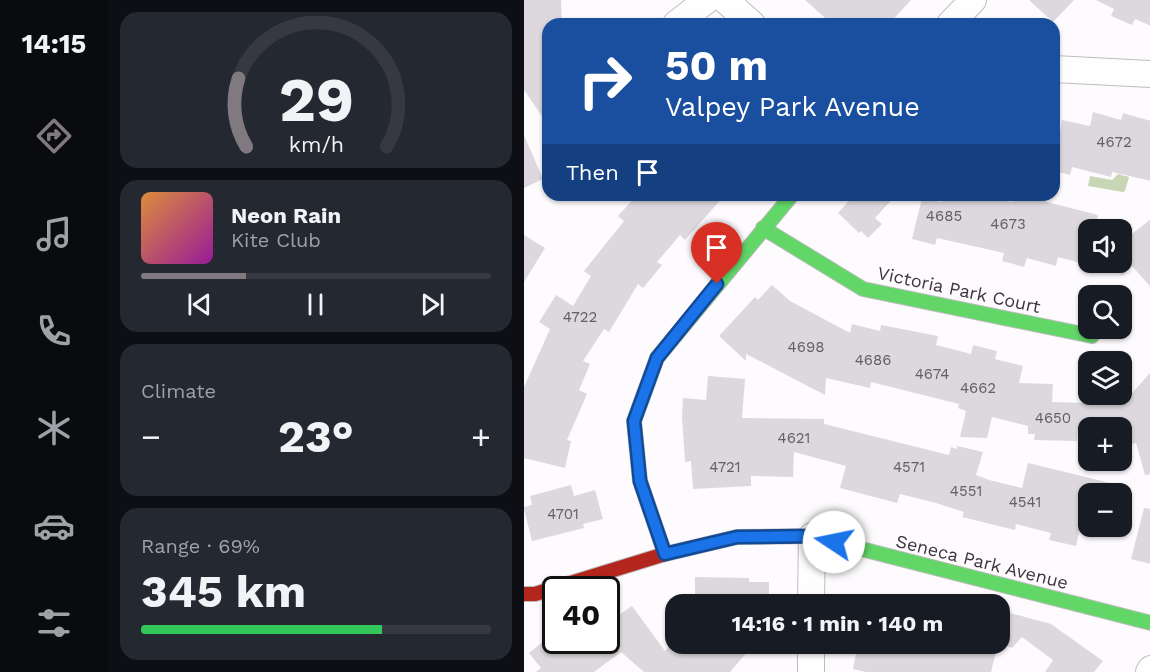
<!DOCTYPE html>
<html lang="en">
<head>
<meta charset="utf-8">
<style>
	body { margin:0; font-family:"Work Sans",sans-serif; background:#242831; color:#f1f3f6; height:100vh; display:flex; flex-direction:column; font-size:22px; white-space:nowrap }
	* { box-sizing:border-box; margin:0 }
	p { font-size:20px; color:#9ea1a6 }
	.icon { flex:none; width:33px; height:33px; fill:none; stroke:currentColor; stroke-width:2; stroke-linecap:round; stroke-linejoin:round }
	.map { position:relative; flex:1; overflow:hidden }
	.drawer { display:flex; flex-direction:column; gap:12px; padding:12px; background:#0d0f14; width:416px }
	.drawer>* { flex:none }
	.banner { position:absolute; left:18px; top:18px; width:518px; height:183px; border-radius:18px; box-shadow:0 2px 4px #0004; background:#1a4fa0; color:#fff; overflow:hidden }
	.buttons { position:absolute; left:554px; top:219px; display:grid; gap:12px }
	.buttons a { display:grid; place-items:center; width:54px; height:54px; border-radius:12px; background:#171b24; box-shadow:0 2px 4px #0004; font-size:30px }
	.speed { position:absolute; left:18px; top:576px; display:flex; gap:12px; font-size:30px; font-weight:700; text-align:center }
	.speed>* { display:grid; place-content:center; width:78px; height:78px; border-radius:50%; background:#171b24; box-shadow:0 2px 4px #0004; line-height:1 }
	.speed .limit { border:3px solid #111; border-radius:9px; background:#fff; color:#111 }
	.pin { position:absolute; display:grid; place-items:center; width:51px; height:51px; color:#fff; margin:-62px -26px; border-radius:50% 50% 50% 0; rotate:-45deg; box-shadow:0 0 6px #0007 }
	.pin .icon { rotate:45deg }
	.me { position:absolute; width:66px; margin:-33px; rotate:281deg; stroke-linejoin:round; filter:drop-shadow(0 0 4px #0008) }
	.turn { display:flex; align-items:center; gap:21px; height:126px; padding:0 24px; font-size:27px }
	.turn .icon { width:78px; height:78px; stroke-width:2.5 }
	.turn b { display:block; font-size:42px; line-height:51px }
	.then { display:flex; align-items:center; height:57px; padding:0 24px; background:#0003; gap:12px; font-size:22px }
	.big { font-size:45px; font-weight:700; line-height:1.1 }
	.drawer .tile { flex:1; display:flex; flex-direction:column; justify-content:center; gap:9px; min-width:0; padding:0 21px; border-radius:18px; background:#242831 }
	.drawer .dial { align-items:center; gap:0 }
	.dial svg { height:156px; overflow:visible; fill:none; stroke:#363941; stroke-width:7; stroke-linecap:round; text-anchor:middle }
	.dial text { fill:#f1f3f6; stroke:none }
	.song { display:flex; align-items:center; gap:18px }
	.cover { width:72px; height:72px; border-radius:9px; background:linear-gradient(135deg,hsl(30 70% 55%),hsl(300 70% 35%)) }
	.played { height:6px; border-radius:3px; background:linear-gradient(90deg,#807a80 30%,#363941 30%) }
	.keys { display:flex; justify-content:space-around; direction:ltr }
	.heat { display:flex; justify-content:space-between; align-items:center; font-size:33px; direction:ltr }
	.charge { height:9px; border-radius:4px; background:linear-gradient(90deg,#34c759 69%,#363941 0) }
	.trip { position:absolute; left:141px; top:594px; width:345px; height:60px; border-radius:18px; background:#171b24; box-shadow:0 2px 4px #0004; font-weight:700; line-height:60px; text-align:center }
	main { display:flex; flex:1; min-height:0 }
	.dock { display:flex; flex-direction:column; width:108px; justify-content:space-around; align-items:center; background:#090b0e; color:#9ea1a6 }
	.dock .icon { width:42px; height:42px }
	.dock .selected { color:#807a80 }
	.dock b { font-size:27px; color:#f1f3f6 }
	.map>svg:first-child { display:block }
	.water { fill:#c8d6b6 }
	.building { fill:#ddd8dd }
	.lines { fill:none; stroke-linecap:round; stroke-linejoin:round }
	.street-casing { stroke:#bfbcc0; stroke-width:28 }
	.fast-casing { stroke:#bfbcc0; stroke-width:16 }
	.jam-casing { stroke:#bfbcc0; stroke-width:16 }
	.street { stroke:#fffeff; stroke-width:26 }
	.fast { stroke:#63d668; stroke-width:14 }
	.jam { stroke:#b3261e; stroke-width:14 }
	.route-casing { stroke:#114b97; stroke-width:15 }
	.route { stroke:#1a73e8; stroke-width:10 }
	.labels { text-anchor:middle; stroke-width:5; stroke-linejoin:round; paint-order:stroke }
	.number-label { font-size:15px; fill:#645e65 }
	.street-label { font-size:18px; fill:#3c353d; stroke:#fefafe }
</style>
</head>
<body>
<main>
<nav class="dock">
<b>14:15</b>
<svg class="icon selected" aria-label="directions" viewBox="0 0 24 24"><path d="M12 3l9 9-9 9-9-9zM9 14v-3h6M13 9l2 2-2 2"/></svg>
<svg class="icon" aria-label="music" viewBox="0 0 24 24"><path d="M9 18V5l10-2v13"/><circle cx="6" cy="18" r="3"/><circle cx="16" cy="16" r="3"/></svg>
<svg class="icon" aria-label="phone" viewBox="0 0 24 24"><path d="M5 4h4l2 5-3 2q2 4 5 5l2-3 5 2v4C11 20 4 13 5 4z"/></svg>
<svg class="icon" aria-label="climate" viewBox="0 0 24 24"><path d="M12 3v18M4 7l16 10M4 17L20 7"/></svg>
<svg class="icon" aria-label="car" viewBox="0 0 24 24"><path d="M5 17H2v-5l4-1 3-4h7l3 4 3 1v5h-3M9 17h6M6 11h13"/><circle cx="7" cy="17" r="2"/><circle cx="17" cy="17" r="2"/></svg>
<svg class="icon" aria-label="filters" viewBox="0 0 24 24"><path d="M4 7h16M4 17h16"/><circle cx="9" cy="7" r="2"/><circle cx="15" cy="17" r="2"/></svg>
</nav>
<section class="drawer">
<div class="tile dial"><svg viewBox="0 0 100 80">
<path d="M14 69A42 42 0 1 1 86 69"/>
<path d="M14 69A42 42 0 0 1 10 34" stroke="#807a80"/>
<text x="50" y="56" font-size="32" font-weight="700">29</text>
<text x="50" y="72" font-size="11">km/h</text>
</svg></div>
<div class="tile">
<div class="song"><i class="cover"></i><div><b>Neon Rain</b><p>Kite Club</p></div></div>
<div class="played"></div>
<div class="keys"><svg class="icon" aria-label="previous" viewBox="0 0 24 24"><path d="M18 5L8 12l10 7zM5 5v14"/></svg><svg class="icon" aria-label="pause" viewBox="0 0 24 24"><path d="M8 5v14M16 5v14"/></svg><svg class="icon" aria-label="next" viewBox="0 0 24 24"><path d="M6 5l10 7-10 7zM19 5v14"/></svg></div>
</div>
<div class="tile"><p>Climate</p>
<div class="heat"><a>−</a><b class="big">23°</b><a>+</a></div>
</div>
<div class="tile"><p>Range · 69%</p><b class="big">345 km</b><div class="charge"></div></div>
</section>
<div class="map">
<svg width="627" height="672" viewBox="0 0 627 672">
	<rect width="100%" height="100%" fill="#fdfbfd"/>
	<path class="water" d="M594,174l11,3 -4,14 -2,1 -35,-6 2,-10 22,4z"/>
	<path class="building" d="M0,0h37l1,24h-14v101l-24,-35z
		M281,0h106l-22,24h-57z
		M505,0h45l-21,22z
		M572,0h55v26l-16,-7 -3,6 -21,-9 3,-7z
		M569,112l28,8 2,-7 28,8v60l-39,-9 -1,5 -39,-10 -2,8 -16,-4v-40l6,1 2,-12 28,6z
		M0,135l19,44 -19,9z
		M113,195h88l-40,45 -5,-5 -23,27 5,3 -19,23 -5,-4 -29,48 -5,-3 -21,32 7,3 -11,26 8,4 -20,46 4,1 -6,27 -41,-10v-71l26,-58 -11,-7 17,-27 17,11 18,-30 -7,-5 40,-50 -6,-5z
		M330,195h42l-21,23 7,6 -14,14 -7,-7 -2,2 -21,-20z
		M420,195h40l28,7 2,-7h6l78,20 -3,15h-7v35l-30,-8 -2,9 -29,-8 -3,9 -22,-6 2,-8 -67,-15 -2,7 -23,-6 10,-41 20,4z
		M627,219v68l-19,-21 -11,10v-38l7,-1z
		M0,235l21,13 -21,34z
		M248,285l18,16 60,32 2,-9 28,7 1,-6 57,11 -2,9 35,9 2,-9 24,6 -2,8 28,7 -4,17 34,1 -1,18 36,1 45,-11 18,-20v102l-6,1 -9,-32 -15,4v-19h-43l-1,13 -43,-1 1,-6h-7v-8l-36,-9 -5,21 -27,-1 6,-26 -8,-3 1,-4 -88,-22 -1,6 -44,-10 -1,17 -79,-41v7l-27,-25 36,-39 3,3z
		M184,376l37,3 -3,39 82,1v5l125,31 2,-8 6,2v-3l26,6 -7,23 13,5 33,8 6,-25 99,24 -1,7h-38v31l-7,-2 -5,23 -27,-6 2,-7 -35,-9 -1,6 -53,-13 2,-5 -28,-9 -36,-9 -3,9 -57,-15 6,-22 -52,-14 -1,25 -42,-1v10l-58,3 -2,-28 -6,1 -3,-45 1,-19 23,2z
		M47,485l3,11 21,-6 8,29 -20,5 1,4 -52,13 -8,-32v-2l8,-2 -2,-9z
		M620,508l7,1v55l-20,-5z
		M171,577l54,1v4h20v22h-74z
		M108,606l33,45 6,-7h83l-24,28h-86l-23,-20 -27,20h-58l5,-4 -12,-15 20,-16 13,16 17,-13h27v-16z
		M486,613l41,11 52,37 -9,11h-49l8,-12 -31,-23 -10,11 -12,-5v-22l7,3z
		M334,644h140l-7,28h-125l-13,-3z"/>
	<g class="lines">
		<defs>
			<path id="street" d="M201,0l27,24
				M152,24l31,-24
				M426,24l23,-24
				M530,69l97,5
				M287,604l1,-68
				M287,672v-28
				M625,672l2,-3"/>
			<path id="fast" d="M239,228l100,61 229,47
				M314,543l313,80
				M141,554l-25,-73 -6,-60 23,-63 135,-163"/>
			<path id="jam" d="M0,594h11l130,-40 72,-17 75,-1 26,7"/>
		</defs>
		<use href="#street" class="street-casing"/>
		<use href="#fast" class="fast-casing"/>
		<use href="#jam" class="jam-casing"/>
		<use href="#street" class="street"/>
		<use href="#fast" class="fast"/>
		<use href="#jam" class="jam"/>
	</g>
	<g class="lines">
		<defs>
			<path id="route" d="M193,284l-60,74 -23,63 6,60 25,73 72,-17 75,-1 22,6"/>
		</defs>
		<use href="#route" class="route-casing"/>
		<use href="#route" class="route"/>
	</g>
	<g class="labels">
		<g class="number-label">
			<text x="590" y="147">4672</text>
			<text x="420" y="221">4685</text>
			<text x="484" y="229">4673</text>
			<text x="56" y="322">4722</text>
			<text x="282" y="352">4698</text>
			<text x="349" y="365">4686</text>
			<text x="408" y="379">4674</text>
			<text x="454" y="393">4662</text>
			<text x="529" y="423">4650</text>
			<text x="270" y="443">4621</text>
			<text x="201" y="472">4721</text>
			<text x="385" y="472">4571</text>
			<text x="442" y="496">4551</text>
			<text x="501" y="507">4541</text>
			<text x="39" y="519">4701</text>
		</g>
		<g class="street-label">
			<text transform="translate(435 290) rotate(12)" y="6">Victoria Park Court</text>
			<text transform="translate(458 562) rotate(14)" y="6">Seneca Park Avenue</text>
		</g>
	</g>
</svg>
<div class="buttons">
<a><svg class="icon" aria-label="sound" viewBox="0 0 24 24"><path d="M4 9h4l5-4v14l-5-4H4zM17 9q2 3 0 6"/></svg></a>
<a><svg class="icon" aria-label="search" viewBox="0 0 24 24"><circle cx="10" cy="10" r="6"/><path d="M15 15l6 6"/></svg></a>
<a><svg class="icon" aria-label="layers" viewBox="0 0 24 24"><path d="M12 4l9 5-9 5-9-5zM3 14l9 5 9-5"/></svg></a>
<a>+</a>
<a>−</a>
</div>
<div class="speed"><div class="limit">40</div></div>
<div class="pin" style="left:193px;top:284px;background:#d93025"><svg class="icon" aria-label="arrive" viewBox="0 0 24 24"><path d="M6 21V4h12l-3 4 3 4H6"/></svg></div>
<svg class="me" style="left:310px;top:542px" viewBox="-20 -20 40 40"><circle r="19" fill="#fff"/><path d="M0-13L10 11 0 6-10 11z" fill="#1a73e8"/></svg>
<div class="trip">14:16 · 1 min · 140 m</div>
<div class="banner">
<div class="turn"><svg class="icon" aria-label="right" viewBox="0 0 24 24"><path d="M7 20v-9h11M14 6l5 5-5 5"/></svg><div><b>50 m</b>Valpey Park Avenue</div></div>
<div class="then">Then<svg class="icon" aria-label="arrive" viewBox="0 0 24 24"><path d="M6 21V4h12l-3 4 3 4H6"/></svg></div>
</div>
</div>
</main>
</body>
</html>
